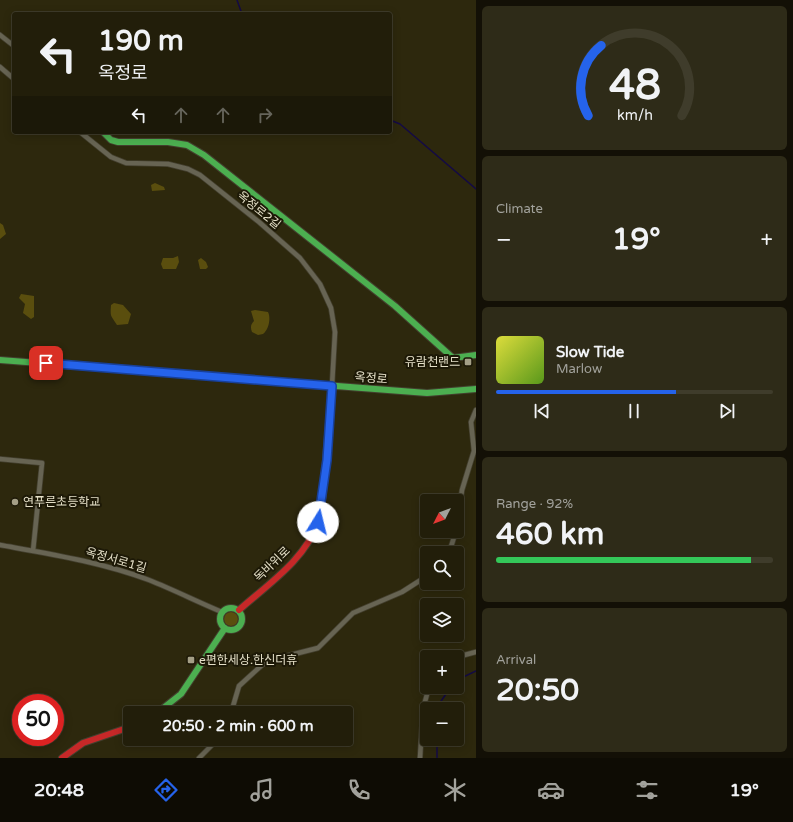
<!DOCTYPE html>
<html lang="en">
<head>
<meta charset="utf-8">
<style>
	body { margin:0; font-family:"Varela Round","Noto Sans KR",sans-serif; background:#2e2b18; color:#f1f3f6; height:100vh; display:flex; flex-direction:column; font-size:15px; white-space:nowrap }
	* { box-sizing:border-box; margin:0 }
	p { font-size:13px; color:#a2a29c }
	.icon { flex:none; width:22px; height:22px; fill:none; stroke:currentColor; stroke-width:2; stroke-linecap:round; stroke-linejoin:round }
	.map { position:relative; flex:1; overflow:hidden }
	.drawer { display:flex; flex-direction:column; gap:6px; padding:6px; background:#131006; width:317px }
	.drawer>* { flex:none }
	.banner { position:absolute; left:12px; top:12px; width:380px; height:122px; border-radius:4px; box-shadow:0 2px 10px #0003,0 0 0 1px #3f3c2b; background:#221e0a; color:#f1f3f6; overflow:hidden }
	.needle { width:26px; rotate:228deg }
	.fabs { position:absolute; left:420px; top:494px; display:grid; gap:8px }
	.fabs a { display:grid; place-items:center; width:44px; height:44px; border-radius:4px; background:#221e0a; box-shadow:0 2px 10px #0003,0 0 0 1px #3f3c2b; font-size:20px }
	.speed { position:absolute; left:12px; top:694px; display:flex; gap:8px; font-size:20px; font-weight:700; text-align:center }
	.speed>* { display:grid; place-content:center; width:52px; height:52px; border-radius:50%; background:#221e0a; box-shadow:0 2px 10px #0003,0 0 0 1px #3f3c2b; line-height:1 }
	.speed .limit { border:6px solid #d22; background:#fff; color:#111 }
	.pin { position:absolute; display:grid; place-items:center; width:34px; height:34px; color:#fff; margin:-17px; border-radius:8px; box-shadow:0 2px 6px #0006 }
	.me { position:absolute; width:44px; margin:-22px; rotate:9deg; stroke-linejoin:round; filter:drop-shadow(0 0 3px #0008) }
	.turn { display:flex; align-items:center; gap:14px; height:84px; padding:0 20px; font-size:18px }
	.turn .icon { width:52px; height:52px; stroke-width:2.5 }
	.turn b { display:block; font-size:28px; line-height:34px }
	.lanes { display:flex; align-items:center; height:38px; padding:0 20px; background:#0003; justify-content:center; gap:20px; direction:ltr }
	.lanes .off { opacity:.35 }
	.big { font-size:30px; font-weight:800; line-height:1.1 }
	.drawer .card { flex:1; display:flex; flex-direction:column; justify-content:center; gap:6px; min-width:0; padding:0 14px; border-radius:6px; background:#2e2b18 }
	.drawer .dial { align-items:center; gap:0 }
	.dial svg { height:104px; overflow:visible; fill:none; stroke:#3f3c2b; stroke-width:7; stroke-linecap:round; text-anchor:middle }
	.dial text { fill:#f1f3f6; stroke:none }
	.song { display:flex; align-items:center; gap:12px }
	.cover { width:48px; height:48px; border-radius:6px; background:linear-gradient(135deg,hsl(60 70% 55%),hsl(90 70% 35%)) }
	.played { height:4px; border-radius:2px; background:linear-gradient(90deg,#2563eb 65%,#3f3c2b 65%) }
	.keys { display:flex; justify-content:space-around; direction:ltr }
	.heat { display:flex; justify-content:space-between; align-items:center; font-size:22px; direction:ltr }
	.charge { height:6px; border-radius:3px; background:linear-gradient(90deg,#34c759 92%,#3f3c2b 0) }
	.trip { position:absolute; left:123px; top:706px; width:230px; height:40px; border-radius:4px; background:#221e0a; box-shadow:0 2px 10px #0003,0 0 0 1px #3f3c2b; font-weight:800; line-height:40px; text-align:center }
	.menu { display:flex; height:64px; justify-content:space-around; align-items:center; background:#0e0c04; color:#a2a29c }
	.menu .icon { width:28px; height:28px }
	.menu .on { color:#2563eb }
	.menu b { font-size:18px; color:#f1f3f6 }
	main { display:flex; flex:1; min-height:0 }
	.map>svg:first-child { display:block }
	.green { fill:#5a4e0e }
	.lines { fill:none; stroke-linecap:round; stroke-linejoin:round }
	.stream { stroke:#140a45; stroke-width:1.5 }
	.street-casing { stroke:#433f2e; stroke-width:6 }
	.fast-casing { stroke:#433f2e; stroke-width:8 }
	.jam-casing { stroke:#433f2e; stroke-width:8 }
	.street { stroke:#676453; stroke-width:4.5 }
	.fast { stroke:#4caf50; stroke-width:6 }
	.jam { stroke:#c62828; stroke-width:6 }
	.route-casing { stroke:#184099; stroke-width:10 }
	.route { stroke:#2563eb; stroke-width:7 }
	.poi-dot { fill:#a49f86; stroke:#1d1907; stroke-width:1.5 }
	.labels { text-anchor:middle; stroke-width:4; stroke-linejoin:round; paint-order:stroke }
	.street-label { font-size:12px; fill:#e4dfc7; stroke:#1d1907 }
	.poi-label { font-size:12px; fill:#e4dfc7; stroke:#1d1907; text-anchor:start }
</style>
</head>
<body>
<main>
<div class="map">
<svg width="476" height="758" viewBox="0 0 476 758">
	<rect width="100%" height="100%" fill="#2d280d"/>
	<path class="green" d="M155,183l9,4 1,3 -13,1 -1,-6z
		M0,223l3,2 3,9 -6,5z
		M178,256l1,6 -3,7h-13l-2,-5 2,-6h10z
		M201,258l5,4 2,5 -2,2h-6l-2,-9z
		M21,294l13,2v21l-3,2 -8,-6 2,-9 -6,-6z
		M114,303l9,2 8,9 -3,10 -11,1c-6,-10 -7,-7 -6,-20z
		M255,310l13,2c3,6 1,17 -5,22l-5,1 -6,-3c-2,-5 -1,-8 2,-11l-3,-10z
		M224 619a7 7 0 1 1 14 0a7 7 0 1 1-14 0Z"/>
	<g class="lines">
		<path class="stream" d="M237,0l5,14
			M390,120l10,4 76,65
			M457,680l19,-9
			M439,709v-5l12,-17
			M437,739v19"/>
		<defs>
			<path id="street" d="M0,35l14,11
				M0,67l14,12
				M80,132l31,25 15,6 42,1 20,5 12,6 59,47 41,36 20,26 11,24 4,24 -3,54
				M0,459l42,4 -9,88
				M457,528l5,-38 12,-39 -3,-29 5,-12
				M0,545c50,9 101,17 149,35 25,10 49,22 73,32
				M449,553l7,-22
				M457,657l19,-5
				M231,713l8,-27 23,-21 9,-5 47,-12 35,-35 49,-21 25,-16
				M199,758l19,-19
				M420,758l3,-49 6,-22"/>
			<path id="fast" d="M103,132l8,8 7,2h50l19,3 17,10 191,151 58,52 23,-3
				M0,360l427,33 49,-4
				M325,471l7,-85
				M220 619a11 11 0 1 1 22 0a11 11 0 1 1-22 0Z
				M157,713l24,-19 44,-66"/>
			<path id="jam" d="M239,610c28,-25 67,-51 79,-88 5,-15 5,-35 7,-51
				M62,758l21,-15 47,-16"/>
		</defs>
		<use href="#street" class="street-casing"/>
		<use href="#fast" class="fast-casing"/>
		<use href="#jam" class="jam-casing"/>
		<use href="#street" class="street"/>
		<use href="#fast" class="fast"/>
		<use href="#jam" class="jam"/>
	</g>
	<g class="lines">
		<defs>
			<path id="route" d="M46,363l286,23 -5,74 -9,62"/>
		</defs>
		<use href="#route" class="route-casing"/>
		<use href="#route" class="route"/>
	</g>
	<g class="poi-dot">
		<rect x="464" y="358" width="8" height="8" rx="2"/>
		<circle cx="15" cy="502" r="4"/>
		<rect x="187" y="656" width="8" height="8" rx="2"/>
	</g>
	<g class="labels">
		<g class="street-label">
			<text transform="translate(259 210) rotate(39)" y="4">옥정로2길</text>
			<text transform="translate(371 378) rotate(5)" y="4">옥정로</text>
			<text transform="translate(116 560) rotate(16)" y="4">옥정서로1길</text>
			<text transform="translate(272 564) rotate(-44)" y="4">독바위로</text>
		</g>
		<g class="poi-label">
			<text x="460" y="366" text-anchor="end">유람천랜드</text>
			<text x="23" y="506">연푸른초등학교</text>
			<text x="199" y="664">e편한세상.한신더휴</text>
		</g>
	</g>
</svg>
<div class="fabs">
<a><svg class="needle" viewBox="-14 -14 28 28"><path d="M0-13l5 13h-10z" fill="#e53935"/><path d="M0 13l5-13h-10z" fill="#a2a29c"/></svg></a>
<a><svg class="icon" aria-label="search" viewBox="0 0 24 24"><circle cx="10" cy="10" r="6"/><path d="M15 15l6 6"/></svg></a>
<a><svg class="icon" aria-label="layers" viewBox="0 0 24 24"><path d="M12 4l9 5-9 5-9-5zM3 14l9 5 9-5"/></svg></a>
<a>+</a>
<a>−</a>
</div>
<div class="speed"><div class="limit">50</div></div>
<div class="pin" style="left:46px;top:363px;background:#d93025"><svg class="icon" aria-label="arrive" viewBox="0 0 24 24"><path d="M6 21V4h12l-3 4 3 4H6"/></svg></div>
<svg class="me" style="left:318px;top:522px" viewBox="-20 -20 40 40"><circle r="19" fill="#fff"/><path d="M0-13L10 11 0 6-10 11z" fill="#2563eb"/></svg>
<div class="trip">20:50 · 2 min · 600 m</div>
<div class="banner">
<div class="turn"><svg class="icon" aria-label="left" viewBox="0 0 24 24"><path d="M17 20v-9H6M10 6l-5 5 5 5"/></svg><div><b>190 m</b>옥정로</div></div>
<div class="lanes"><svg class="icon" aria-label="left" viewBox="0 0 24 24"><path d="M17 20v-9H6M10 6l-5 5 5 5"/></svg><svg class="icon off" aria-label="ahead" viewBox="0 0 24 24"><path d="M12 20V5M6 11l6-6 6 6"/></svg><svg class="icon off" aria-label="ahead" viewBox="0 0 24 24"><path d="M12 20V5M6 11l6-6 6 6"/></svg><svg class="icon off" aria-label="right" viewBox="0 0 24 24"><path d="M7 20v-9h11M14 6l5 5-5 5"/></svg></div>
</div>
</div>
<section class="drawer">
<div class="card dial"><svg viewBox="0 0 100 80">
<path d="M14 69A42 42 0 1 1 86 69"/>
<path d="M14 69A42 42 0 0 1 24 15" stroke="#2563eb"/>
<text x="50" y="56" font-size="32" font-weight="700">48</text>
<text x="50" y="72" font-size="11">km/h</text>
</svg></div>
<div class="card"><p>Climate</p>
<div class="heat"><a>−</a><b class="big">19°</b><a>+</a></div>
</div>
<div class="card">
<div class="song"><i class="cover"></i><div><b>Slow Tide</b><p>Marlow</p></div></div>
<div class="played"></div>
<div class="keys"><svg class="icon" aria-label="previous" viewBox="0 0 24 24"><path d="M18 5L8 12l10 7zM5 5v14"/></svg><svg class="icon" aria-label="pause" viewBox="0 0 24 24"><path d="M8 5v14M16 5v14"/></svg><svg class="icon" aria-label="next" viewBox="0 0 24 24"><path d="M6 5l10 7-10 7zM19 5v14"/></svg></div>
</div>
<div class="card"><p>Range · 92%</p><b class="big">460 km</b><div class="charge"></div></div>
<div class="card"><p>Arrival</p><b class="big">20:50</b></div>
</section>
</main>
<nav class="menu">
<b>20:48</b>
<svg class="icon on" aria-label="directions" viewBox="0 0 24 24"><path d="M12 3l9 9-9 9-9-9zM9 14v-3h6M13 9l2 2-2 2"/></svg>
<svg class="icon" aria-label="music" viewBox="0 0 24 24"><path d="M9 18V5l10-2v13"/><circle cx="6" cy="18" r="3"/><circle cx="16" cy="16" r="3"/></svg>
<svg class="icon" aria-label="phone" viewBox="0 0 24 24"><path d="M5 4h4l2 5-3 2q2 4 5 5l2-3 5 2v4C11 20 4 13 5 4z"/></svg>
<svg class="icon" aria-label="climate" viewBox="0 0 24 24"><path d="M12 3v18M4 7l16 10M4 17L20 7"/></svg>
<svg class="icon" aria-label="car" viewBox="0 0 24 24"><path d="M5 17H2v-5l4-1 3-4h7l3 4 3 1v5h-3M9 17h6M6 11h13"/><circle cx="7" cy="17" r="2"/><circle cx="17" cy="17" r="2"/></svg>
<svg class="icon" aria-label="filters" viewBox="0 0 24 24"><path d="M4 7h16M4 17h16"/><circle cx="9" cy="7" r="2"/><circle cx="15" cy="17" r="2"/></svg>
<b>19°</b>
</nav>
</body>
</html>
